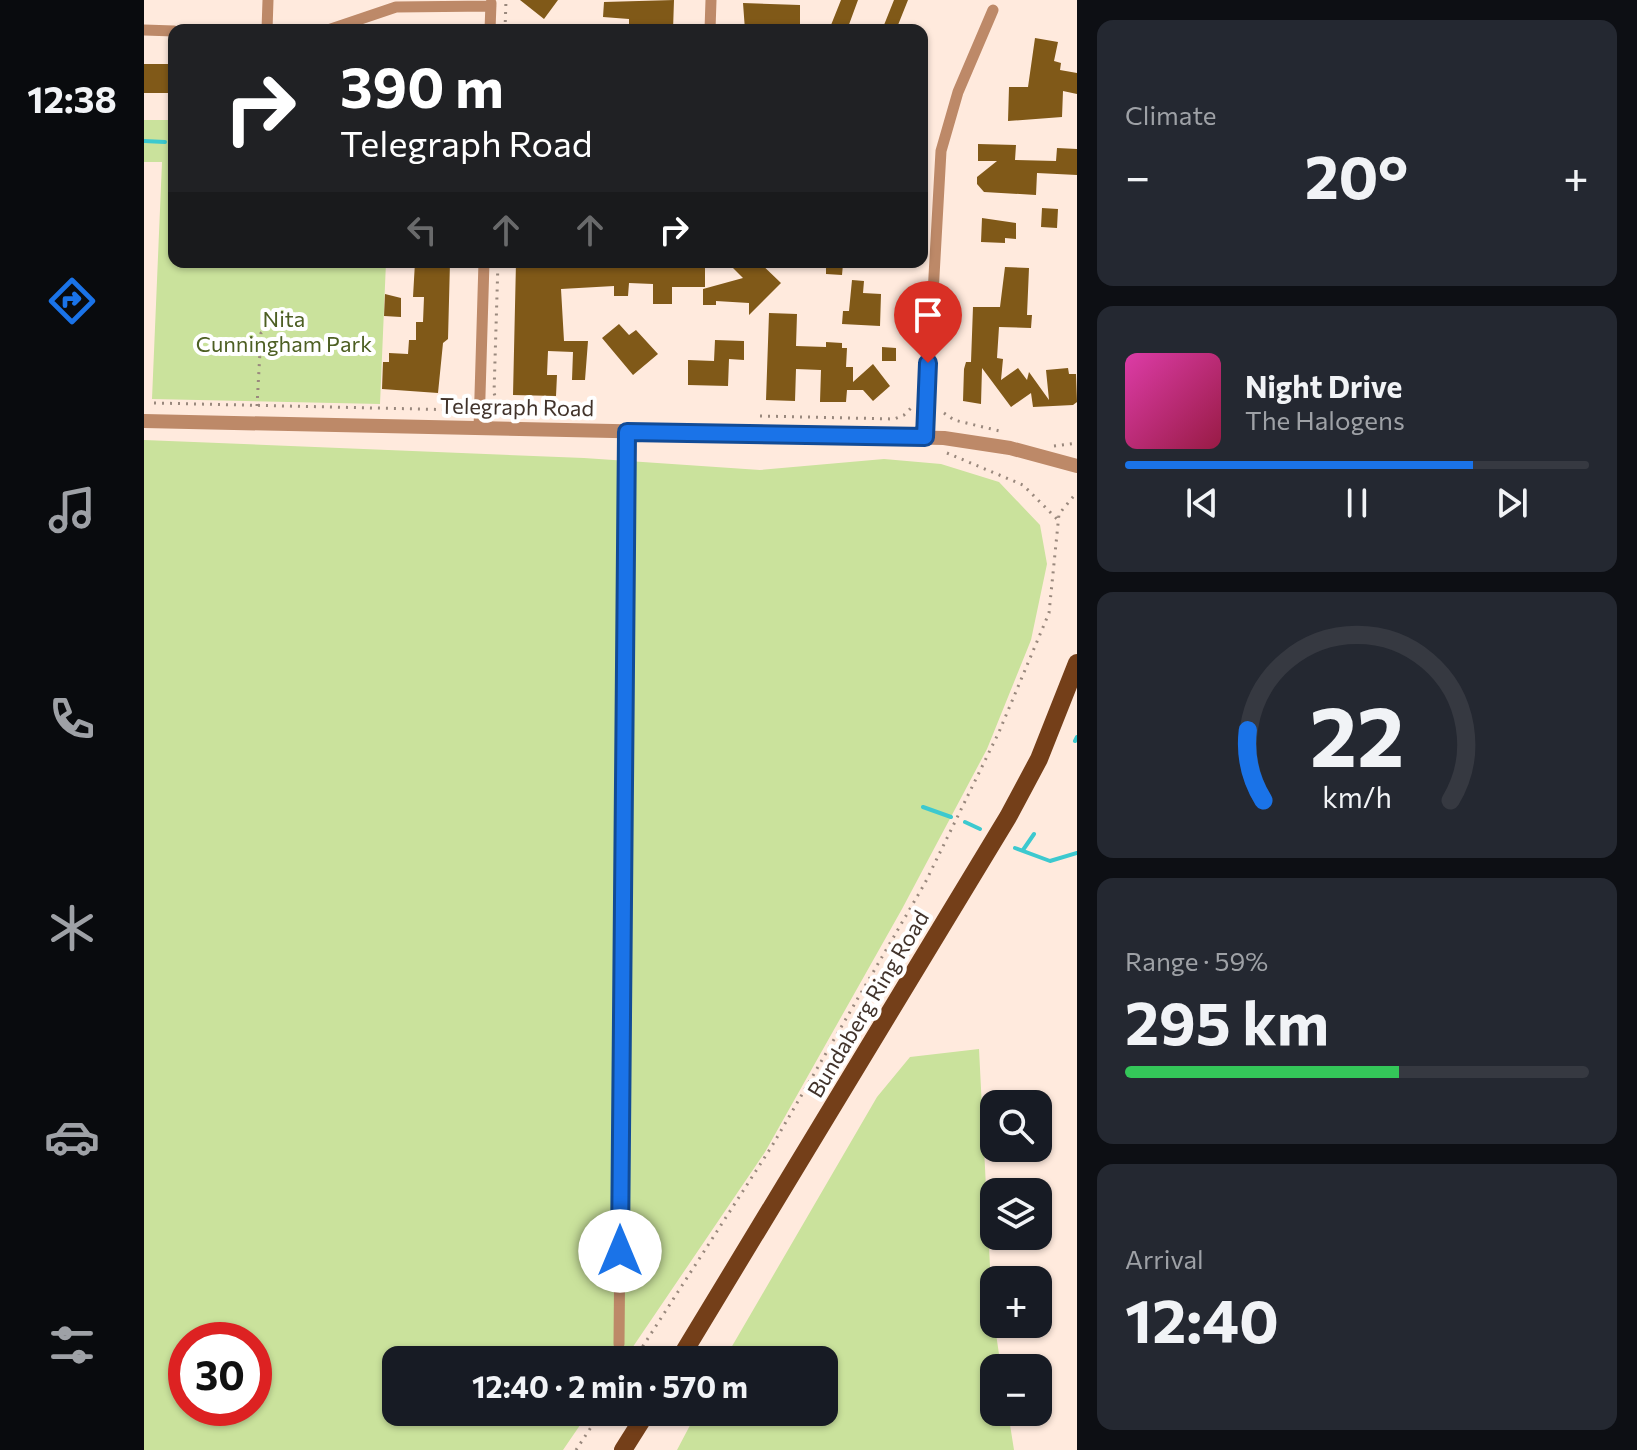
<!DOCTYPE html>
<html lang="en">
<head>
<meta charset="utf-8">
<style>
	body { margin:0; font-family:Commissioner,sans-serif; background:#242831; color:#f1f3f6; height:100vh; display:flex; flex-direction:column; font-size:30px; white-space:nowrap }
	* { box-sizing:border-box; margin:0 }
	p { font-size:26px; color:#9ea1a6 }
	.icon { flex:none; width:44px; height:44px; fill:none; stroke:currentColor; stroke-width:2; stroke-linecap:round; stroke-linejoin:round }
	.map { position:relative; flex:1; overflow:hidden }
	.side { display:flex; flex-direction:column; gap:20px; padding:20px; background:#0d0f14; width:560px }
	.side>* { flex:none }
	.hud { position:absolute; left:24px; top:24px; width:760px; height:244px; border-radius:16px; box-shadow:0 2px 6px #0004; background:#202124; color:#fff; overflow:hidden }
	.fabs { position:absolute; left:836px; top:1090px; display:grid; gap:16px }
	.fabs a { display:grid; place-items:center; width:72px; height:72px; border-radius:16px; background:#171b24; box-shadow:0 2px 6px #0004; font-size:40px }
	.speed { position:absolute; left:24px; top:1322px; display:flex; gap:16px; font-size:40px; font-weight:700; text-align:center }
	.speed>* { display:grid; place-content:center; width:104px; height:104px; border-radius:50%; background:#171b24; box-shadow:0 2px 6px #0004; line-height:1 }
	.speed .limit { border:12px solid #d22; background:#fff; color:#111 }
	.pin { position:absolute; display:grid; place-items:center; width:68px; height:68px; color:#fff; margin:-82px -34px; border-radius:50% 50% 50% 0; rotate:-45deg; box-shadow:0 0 8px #0007 }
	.pin .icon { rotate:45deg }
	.me { position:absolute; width:88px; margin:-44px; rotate:0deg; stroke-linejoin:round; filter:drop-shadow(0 0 6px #0008) }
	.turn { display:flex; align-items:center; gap:28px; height:168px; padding:0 40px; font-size:36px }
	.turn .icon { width:104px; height:104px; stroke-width:2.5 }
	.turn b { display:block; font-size:56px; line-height:68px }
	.lanes { display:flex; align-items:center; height:76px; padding:0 40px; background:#0003; justify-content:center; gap:40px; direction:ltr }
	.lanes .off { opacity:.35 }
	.big { font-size:60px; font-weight:700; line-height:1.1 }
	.side .card { flex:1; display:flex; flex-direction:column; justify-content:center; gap:12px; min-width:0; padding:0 28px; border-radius:16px; background:#242831 }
	.side .dial { align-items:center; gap:0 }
	.dial svg { height:208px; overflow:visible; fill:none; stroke:#363941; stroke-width:7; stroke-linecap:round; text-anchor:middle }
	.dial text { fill:#f1f3f6; stroke:none }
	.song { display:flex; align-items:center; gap:24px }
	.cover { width:96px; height:96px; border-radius:12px; background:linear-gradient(135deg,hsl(320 70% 55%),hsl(340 70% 35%)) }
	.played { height:8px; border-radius:4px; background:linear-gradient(90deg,#1a73e8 75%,#363941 75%) }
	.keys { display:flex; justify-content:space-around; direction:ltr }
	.heat { display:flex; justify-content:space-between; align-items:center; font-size:44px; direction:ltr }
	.charge { height:12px; border-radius:6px; background:linear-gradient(90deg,#34c759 59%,#363941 0) }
	.trip { position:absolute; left:238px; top:1346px; width:456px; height:80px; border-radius:16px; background:#171b24; box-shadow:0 2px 6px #0004; font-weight:700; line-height:80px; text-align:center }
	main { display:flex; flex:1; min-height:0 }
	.tab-bar { display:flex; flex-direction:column; width:144px; justify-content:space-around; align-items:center; background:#090b0e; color:#9ea1a6 }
	.tab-bar .icon { width:56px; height:56px }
	.tab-bar .current { color:#1a73e8 }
	.tab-bar b { font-size:36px; color:#f1f3f6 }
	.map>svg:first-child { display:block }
	.green { fill:#cae29c; fill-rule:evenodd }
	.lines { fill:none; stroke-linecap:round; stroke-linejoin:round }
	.stream { stroke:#3dc9cf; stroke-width:4 }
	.building { fill:#805918 }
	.path { stroke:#99887d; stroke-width:3; stroke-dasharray:2 6; stroke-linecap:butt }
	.minor { stroke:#bd8968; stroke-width:11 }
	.tertiary { stroke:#bd8968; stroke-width:14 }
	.primary { stroke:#743f19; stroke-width:18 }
	.route-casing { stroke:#114b97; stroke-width:20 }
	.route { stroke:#1a73e8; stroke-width:14 }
	.labels { text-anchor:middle; stroke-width:8; stroke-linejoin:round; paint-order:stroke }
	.park-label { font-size:22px; fill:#4d5f23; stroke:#fff }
	.street-label { font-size:22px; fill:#41332b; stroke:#fff }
</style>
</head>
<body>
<main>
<nav class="tab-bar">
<b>12:38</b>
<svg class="icon current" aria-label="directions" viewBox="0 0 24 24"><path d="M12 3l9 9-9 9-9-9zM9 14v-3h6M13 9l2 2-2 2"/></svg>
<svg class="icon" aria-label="music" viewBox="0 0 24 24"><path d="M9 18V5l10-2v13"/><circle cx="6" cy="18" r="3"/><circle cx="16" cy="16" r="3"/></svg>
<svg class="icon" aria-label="phone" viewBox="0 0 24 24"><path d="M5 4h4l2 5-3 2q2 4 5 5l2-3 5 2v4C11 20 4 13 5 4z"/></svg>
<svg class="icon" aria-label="climate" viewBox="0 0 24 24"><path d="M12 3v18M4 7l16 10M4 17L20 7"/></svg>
<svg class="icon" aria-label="car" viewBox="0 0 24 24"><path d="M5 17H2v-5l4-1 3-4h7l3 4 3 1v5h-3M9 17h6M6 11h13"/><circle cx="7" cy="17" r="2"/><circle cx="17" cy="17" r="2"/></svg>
<svg class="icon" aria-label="filters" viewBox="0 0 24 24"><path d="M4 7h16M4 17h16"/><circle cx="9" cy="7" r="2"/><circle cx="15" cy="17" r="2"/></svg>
</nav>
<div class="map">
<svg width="933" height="1450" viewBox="0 0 933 1450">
	<rect width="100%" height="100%" fill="#ffeadd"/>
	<path class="green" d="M0,120h30v142h212l-6,142 -228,-5 10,-237h-18z
		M0,440l440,18 176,12 124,-11 57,5 58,18 41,43 7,39 -16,76 -44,109 -85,160 -137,243 -141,208h-228v52h193l-26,38h-419zM42,1340h68v68h-68z
		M835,1049l13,257 9,62h-7v44h14l6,38h-337l20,-38h127v-52h-100l153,-263 33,-40z"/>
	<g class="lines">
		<path class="stream" d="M0,141l21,1
			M931,741l2,-4
			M779,807l28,10
			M821,822l15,7
			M871,848l35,13 27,-8
			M879,850l11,-16"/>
	</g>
	<path class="building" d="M376,0h38l-14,19z
		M530,0l-1,30h-44v-11l-26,-2 1,-15z
		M697,0h17l-11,30h-18z
		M750,0h14l-12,30h-14z
		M599,3l57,2v22l-55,3z
		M891,38l23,4 -4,19 7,2 -1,7 17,3v21l-14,-3 -1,26 -54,4 1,-34h19z
		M0,64h30v29h-30z
		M834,144l38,1 -1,15 41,1 1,-13 20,1v26l-40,-2 -1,22 -52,-3 -7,-8v-7l20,-16h-19z
		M898,208l16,1 -1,19 -16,-1z
		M838,218l34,5v16l-11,-1v5l-24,-1z
		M271,262h35l-2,77 -5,4 -5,50 -56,-4 1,-27h6v-9l19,1 1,-14h7v-18h7l1,-25h-11z
		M372,262h189v25h-33v17h-19v-20l-24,-1 -1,13h-14v-10l-53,3 3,52h24l-3,39h-13l1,-28 -25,-1 -1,24h10l-1,21 -43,-1z
		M583,262h32l22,21 -32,32v-12l-33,-2v4h-13v-16l40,-11z
		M682,263l17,1 -1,11 -16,-1z
		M861,267l24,1 -2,47h5l-1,13 -32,-1 -2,31 6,1 -2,21 17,-12 9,12 2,-8 20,28 -3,-30 22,-2 1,6h7l1,28 -4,3 -40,2 -2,-14 -20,14 -29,-39 -1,36 -18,-3 1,-32 2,-7h5l2,-55h27z
		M708,280l12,1 -1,12 18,1 -1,32 -38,-2 1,-13h6z
		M241,294l16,4v19l-17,-1z
		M625,313l28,1 -1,32 30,1v-5l16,1v5h5l-1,19h7v15l20,-18 17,22 -17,15 -10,-11h-16l-1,12h-26l1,-32 -25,-1 -1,32 -29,-1z
		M475,324l10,11 7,-5 22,24 -25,21 -31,-37z
		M571,340l29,1v19l-15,-1 -1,27 -40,-1v-25l26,1z
		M738,347l14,1v13h-14z"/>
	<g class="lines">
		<path class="path" d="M361,30l1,-30
			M10,403l309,7
			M113,406l4,-73 17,-14
			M349,408l5,-3 -4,-12 4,-131
			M800,413l10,7 50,12
			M616,416l134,3 10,-4 8,-8 3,1
			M910,446l23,-3
			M803,453l76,32 35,35
			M490,1360l138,-214 153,-263 74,-151 50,-119 10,-99 18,-22
			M432,1450l25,-38"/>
		<path class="minor" d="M0,30l30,1
			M123,30l1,-30
			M184,30l68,-23 95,-1
			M346,30l1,-27
			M566,30l1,-30
			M335,428l5,-166
			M781,437l16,-286 17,-59 35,-82
			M475,1344l8,-912"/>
		<path class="tertiary" d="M0,421l800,17 66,10 67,18"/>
		<path class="primary" d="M535,1360l329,-543 31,-58 38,-96
			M479,1450l24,-38"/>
	</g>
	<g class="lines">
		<defs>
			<path id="route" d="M476,1251l7,-819 298,5 3,-74"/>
		</defs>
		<use href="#route" class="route-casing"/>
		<use href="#route" class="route"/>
	</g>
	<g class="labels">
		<g class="park-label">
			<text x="140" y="327">Nita<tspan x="140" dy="25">Cunningham Park</tspan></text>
		</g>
		<g class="street-label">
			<text transform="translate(373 407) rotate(1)" y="8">Telegraph Road</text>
			<text transform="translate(724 1004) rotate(-59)" y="8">Bundaberg Ring Road</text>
		</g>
	</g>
</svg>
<div class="fabs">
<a><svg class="icon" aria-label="search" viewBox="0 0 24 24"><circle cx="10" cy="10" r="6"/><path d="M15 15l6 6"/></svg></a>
<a><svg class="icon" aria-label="layers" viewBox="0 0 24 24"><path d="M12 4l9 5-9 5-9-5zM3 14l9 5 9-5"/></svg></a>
<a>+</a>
<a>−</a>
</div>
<div class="speed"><div class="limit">30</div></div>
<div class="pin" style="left:784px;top:363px;background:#d93025"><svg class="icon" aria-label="arrive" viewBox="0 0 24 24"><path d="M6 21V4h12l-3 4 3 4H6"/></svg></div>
<svg class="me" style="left:476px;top:1251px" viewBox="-20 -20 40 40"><circle r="19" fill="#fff"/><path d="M0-13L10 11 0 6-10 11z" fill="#1a73e8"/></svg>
<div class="trip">12:40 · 2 min · 570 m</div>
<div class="hud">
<div class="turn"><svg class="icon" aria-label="right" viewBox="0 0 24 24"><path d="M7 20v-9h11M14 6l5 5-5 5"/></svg><div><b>390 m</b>Telegraph Road</div></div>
<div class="lanes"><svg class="icon off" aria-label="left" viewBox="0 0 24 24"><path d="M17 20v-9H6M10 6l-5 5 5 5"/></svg><svg class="icon off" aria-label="ahead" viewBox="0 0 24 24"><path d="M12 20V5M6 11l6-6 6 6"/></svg><svg class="icon off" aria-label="ahead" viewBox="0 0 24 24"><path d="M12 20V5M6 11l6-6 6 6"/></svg><svg class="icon" aria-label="right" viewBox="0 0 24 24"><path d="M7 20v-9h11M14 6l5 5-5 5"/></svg></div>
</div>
</div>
<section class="side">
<div class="card"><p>Climate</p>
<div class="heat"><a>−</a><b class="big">20°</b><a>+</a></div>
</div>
<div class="card">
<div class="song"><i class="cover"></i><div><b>Night Drive</b><p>The Halogens</p></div></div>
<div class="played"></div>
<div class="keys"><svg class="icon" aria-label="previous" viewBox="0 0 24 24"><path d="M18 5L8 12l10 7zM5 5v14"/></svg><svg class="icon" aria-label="pause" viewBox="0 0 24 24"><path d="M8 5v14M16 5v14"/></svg><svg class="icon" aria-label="next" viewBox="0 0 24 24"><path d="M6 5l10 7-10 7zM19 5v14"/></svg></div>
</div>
<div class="card dial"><svg viewBox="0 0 100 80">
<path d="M14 69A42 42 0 1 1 86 69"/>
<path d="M14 69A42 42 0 0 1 8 42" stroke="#1a73e8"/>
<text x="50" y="56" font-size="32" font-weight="700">22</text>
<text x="50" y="72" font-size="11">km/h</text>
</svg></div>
<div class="card"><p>Range · 59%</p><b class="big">295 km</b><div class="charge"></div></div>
<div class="card"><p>Arrival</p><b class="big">12:40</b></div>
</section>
</main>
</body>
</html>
